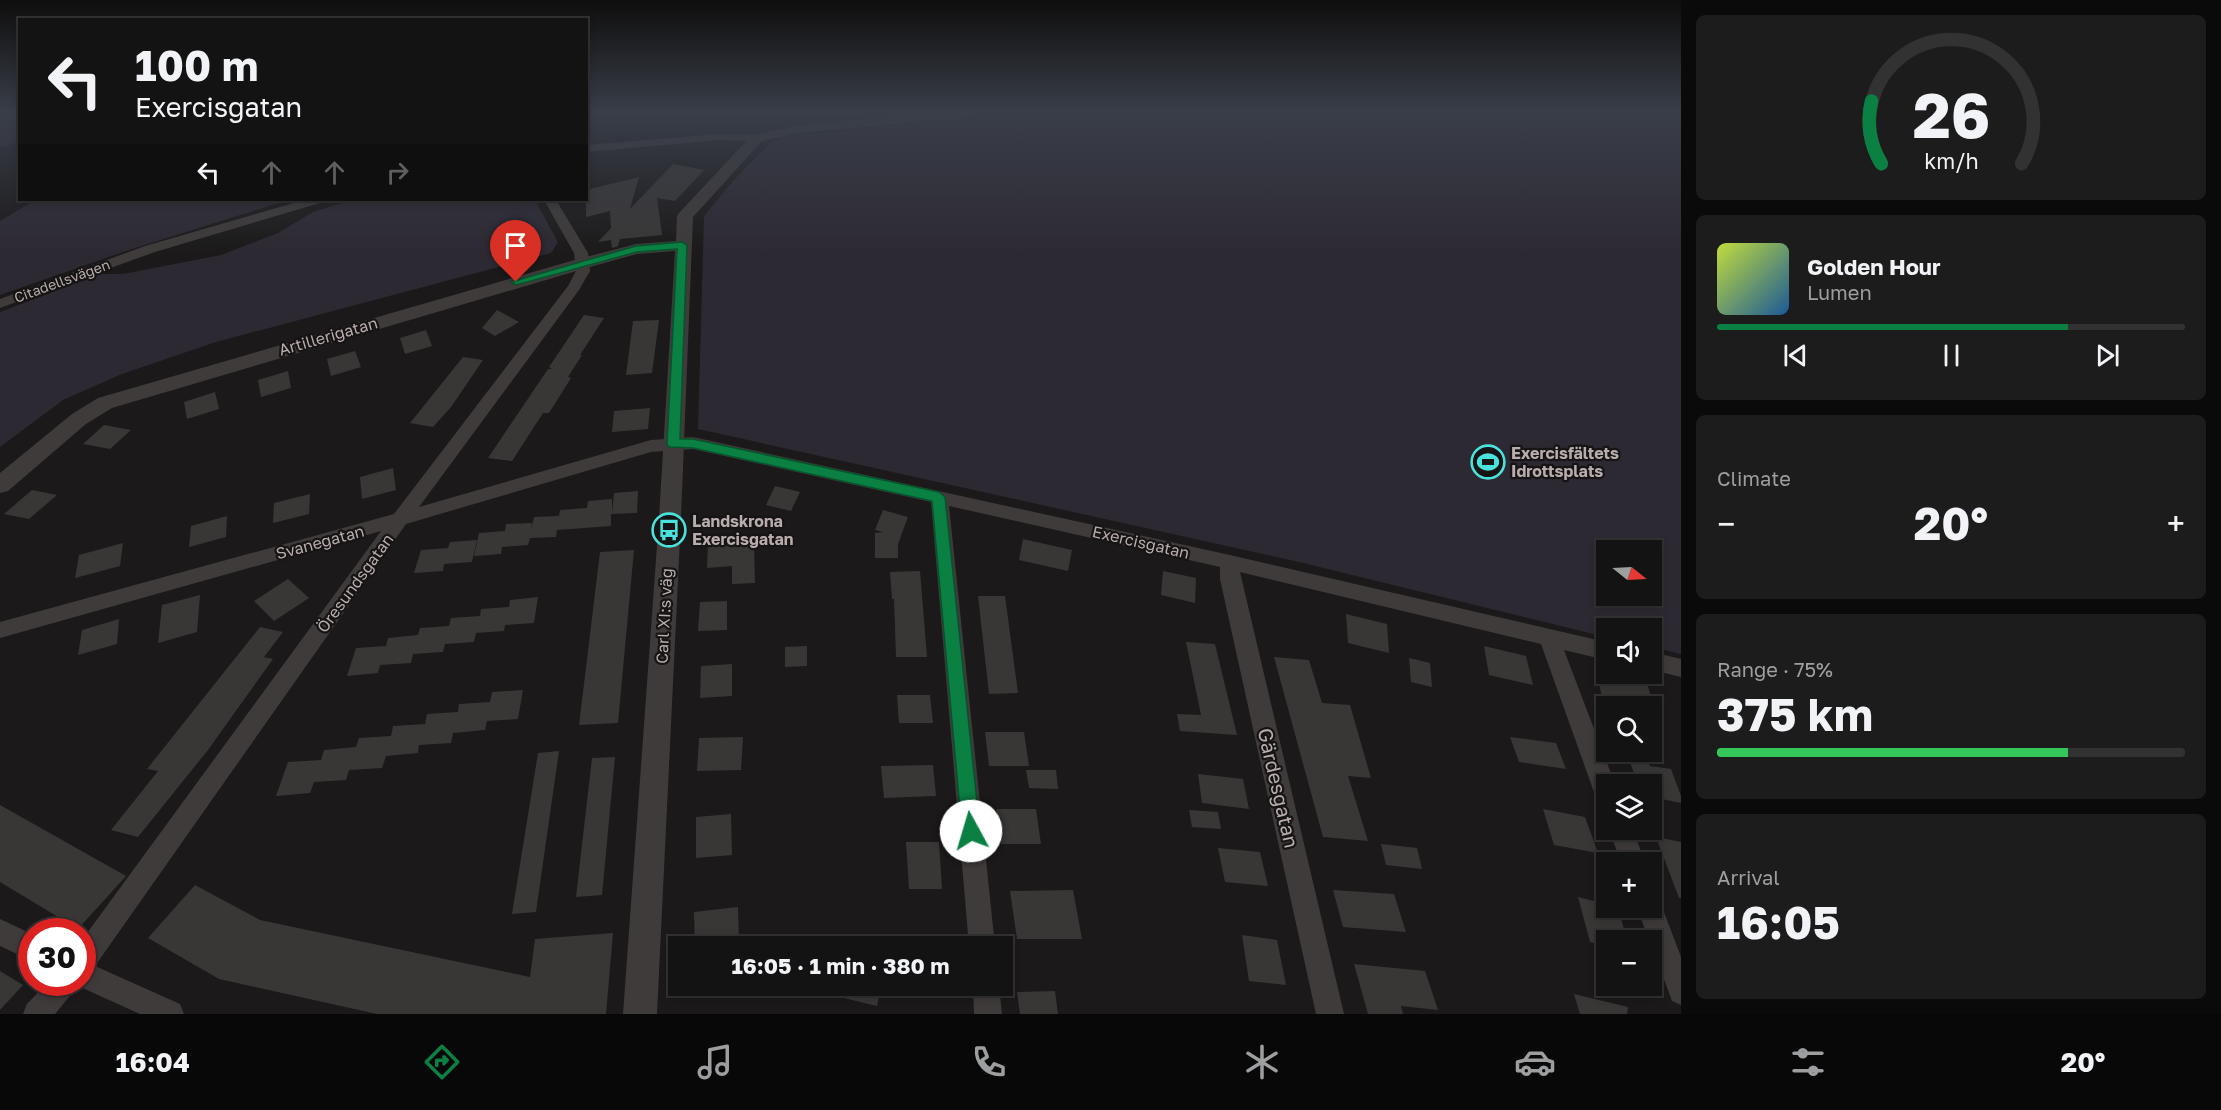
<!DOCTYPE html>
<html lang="en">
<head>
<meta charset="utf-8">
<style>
	body { margin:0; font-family:"Golos Text",sans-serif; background:#1d1c1c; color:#f1f3f6; height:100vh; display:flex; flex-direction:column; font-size:22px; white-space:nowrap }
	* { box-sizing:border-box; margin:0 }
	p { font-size:20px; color:#9d9ea0 }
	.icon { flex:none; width:33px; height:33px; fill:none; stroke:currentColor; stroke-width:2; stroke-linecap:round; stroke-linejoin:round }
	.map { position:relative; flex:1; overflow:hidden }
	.side { display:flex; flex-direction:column; gap:15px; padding:15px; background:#0b0a0a; width:540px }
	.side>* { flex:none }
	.top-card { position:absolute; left:18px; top:18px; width:570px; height:183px; border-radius:0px; box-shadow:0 3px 9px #0003,0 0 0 2px #333233; background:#141313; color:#f1f3f6; overflow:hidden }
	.needle { width:39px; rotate:108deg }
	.buttons { position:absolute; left:1596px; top:540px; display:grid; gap:12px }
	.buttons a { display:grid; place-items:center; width:66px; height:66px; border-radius:0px; background:#141313; box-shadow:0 3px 9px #0003,0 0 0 2px #333233; font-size:30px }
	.speed { position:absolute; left:18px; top:918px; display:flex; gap:12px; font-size:30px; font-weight:700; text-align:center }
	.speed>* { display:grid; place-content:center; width:78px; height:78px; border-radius:50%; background:#141313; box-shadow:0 3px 9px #0003,0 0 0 2px #333233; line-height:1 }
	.speed .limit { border:9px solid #d22; background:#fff; color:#111 }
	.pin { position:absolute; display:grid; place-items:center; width:51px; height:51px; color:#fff; margin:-62px -26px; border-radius:50% 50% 50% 0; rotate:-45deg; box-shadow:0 0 6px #0007 }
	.pin .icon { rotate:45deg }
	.me { position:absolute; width:66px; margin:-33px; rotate:354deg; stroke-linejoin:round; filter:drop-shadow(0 0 4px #0008) }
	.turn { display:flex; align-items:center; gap:21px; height:126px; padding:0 18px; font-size:27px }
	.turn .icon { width:78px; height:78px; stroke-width:2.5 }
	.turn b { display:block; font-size:42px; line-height:51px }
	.lanes { display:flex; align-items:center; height:57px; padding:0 18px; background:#0003; justify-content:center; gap:30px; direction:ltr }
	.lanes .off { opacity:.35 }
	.big { font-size:45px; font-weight:700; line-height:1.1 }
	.side .card { flex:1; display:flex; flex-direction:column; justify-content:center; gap:9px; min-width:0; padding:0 21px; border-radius:9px; background:#1d1c1c }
	.side .dial { align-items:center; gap:0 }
	.dial svg { height:156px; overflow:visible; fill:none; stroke:#333233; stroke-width:7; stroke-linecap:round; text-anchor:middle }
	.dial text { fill:#f1f3f6; stroke:none }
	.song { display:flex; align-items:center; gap:18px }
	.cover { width:72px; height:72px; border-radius:9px; background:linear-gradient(135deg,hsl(70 70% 55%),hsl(210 70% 35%)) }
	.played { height:6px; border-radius:3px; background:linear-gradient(90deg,#0b8043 75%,#333233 75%) }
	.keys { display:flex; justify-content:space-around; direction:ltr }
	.heat { display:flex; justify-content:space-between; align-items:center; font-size:33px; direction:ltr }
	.charge { height:9px; border-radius:4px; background:linear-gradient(90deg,#34c759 75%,#333233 0) }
	.trip { position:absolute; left:668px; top:936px; width:345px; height:60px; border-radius:0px; background:#141313; box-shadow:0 3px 9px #0003,0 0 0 2px #333233; font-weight:700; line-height:60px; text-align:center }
	.menu { display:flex; height:96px; justify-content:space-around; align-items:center; background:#080808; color:#9d9ea0 }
	.menu .icon { width:42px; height:42px }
	.menu .current { color:#0b8043 }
	.menu b { font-size:27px; color:#f1f3f6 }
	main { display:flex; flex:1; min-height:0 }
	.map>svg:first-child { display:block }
	.green { fill:#2d2932; fill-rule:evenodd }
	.building { fill:#393736 }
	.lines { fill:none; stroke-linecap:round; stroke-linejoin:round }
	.minor { fill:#3f3b3a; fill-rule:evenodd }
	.tertiary { fill:#3f3b3a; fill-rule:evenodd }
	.route { fill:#0b8043; stroke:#07532c; stroke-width:1.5 }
	.labels { text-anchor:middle; stroke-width:4.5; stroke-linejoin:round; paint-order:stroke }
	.far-street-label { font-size:14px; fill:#b9acac; stroke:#161414 }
	.street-label { font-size:16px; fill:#b9acac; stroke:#161414 }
	.poi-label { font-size:16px; font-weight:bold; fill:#b9acac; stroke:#161414; text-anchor:start }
	.near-street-label { font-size:20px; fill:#b9acac; stroke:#161414 }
</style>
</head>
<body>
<main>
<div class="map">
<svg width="1681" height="1014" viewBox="0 0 1681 1014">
	<rect width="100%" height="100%" fill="#1b1919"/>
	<path class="green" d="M0,113h20l-1,28 -19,7z
		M1019,113h662v541l-29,-7v-19h-46v9l-307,-75 -601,-133 6,-213 29,-35 38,-39 17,-6zM1652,550v46h-46v-46z
		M35,200h253l-162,51 -126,44v-74z
		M352,200h183l23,42 -7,11 -335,89 -94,32 -59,26 -63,47v-135l100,-38h23l98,-19 57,-22 35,-21z"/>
	<path class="building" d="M673,164l31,6 -29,31 -18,-3 5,37 -42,4 -2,7 -6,2 -1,-8 -13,2 13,-14 -1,-17 -24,6v-27l53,-13 -9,32z
		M497,310l22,12 -24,14 -13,-8z
		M584,315l20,3 -24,37h2l-14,22 3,1 -22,35h-6l-31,48 -24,-3 60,-89h4l-3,-2z
		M659,320l-7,53 -26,2 7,-54z
		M426,330l6,16 -27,8 -5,-16z
		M355,351l6,16 -30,9 -4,-17z
		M463,357l20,3 -32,47 -18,20 -23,-4z
		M288,371l3,17 -30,9 -3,-17z
		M215,392l4,17 -32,10 -3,-17z
		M650,408l-2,21 -36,3 2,-21z
		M104,425l27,5 -21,19 -27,-5z
		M393,468l3,22 -34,9 -2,-22z
		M775,486l25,6 -9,19 -25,-6z
		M32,490l25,5 -28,24 -25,-5z
		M638,491l-1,22 -26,1v12l-54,4 -1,7 -26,1 -2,7 -26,2 -1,7 -27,2 5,-23 26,-2 1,-7 26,-1 -1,7 3,-13 25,-1 1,-6 27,-2 1,-7 24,-2v14l2,-20z
		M310,494l-1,20 -36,9 1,-20z
		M883,510l25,7 -10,27v14h-23v-25l8,-1 -8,-2z
		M227,516l-1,21 -37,10 2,-21z
		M1023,539l49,11 -4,21 -49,-11z
		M477,540l-5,22 -28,2 -1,7 -29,2 7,-23 27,-2 2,-6z
		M754,540l1,43 -23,1v-18l-25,2 1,-26z
		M123,543l-3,23 -45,12 4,-23z
		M634,550l-16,173 -39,2 21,-173z
		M920,571l7,86h-31l-2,-58h-2l-2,-27z
		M1163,571l33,7 -1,25 -34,-8z
		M288,579l21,19 -35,23 -20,-20z
		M200,595l-3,37 -39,11 4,-38z
		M978,596h27l13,97 -29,1z
		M538,597l-4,26 -29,2 -1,6 -28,2 -2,9 -29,2 -2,8 -30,2 -2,9 -31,2 -2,8 -31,3 9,-28 30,-2 2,-8 30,-3 2,-7 29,-2 2,-8 29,-2 1,-7 28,-2 1,-7z
		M727,601v29l-29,1 2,-29z
		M1346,614l41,10 2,29 -41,-10z
		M119,619l-2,25 -39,11 4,-25z
		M260,627l23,5 -19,25 9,2 -65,91 -70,87 -27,-7 47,-59 -11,-2z
		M1186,642l29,2 22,91 -57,-4 -3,-17 24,1z
		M807,646v20l-22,1v-20z
		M1484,646l42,10 7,29 -44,-10z
		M1274,657l35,3 13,43 28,2 21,73 -23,-2 20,65 -45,-4z
		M1409,658l21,5 2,24 -21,-5z
		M732,664v32l-32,2 1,-32z
		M1596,670l51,13 7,23h-50z
		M523,690l-5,29 -31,2 -2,9 -32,3 -2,10 -32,2 -1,8 -32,3 -4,12 -33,2 -3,10 -32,2 -4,11 -34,3 12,-34 33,-2 3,-10 32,-3 3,-9 32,-2 2,-10 32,-2 2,-10 31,-2 1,-8 31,-2 2,-10z
		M897,695h33l3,28h-34z
		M985,732h39l5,34h-40z
		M743,737l-2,33 -44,1 2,-33z
		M1510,737l46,6 10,26 -47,-7z
		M559,751l-23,161 -24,2 26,-161z
		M1626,752l20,3 4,11 21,3 10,27v7l-29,-6v-13h-14z
		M615,757l-13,138 -26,2 16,-139z
		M933,765l3,31 -52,2 -3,-32z
		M1026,770h30l2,19 -29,-1z
		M1198,774l45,5 6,30 -47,-6z
		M0,805l126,71 -48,53 -78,-47z
		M996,809h40l5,35h-40z
		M1543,809l42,8 13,36 -44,-8z
		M1189,810l29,2 3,17 -29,-2z
		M731,814l1,41 -36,3v-41z
		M1656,837l25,5v56h-2z
		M906,842h33l3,47h-33z
		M1381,844l36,4 5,21 -36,-4z
		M1218,848l42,4 8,34 -43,-4z
		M195,885l65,35 270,57 5,-38 78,-6 -7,81h-229l-158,-35 -71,-41z
		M1073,890l9,49h-65l-7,-48z
		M1333,890l61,4 12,38 -63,-5z
		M1578,897l28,7v4h12l9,32h-21v6l-16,-4z
		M738,907l1,39h-44l-1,-34z
		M1242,935l35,5 9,45 -37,-4z
		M1354,964l71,7 13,39 -37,-4 2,8h-35z
		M0,971l23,14 -23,25z
		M820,986h61l-4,20 -58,-14z
		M1055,991l3,23h-38l-3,-22z
		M1574,994l54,13 -1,7h-47z"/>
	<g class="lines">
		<path class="minor" d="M719,134l38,1 6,3 -6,3 -38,-1 -133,12v-7z
			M304,200h18l-2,3 -165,49 -155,56v-9l145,-53z
			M544,200h12l32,53 2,18 -11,19 -160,217 232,-67 42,-3 537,118 376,87v18l-42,-10 51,134h-9v19l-8,-3 -4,-8 -53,-148 -301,-72 104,442h-28l-96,-435v-12l-271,-61 46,440h-26l-38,-444 -238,-53 -42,3 -245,72 -311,442 85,38 4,10h-44l-62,-28 -23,28h-32l4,-10 21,-22h34v-42l299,-409 -381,107v-16l394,-108 174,-228 8,-15 -2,-18z
			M1652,652l29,7v18l-29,-7z
			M1609,830h24l12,32h-24z
			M1652,896l7,3 22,58v48l-9,-4 -20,-54v-7h-3l-12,-32h15z
			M0,919l32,15v27l-32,-15z
			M973,986h26l3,28h-28z"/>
		<path class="tertiary" d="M931,113h46l-7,4 -170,16 -38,8 -69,76 -12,301 -24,496h-34l36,-496 16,-267 -38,3 -47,13 -478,141 -26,16 -78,67 -8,2v-20l72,-59 26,-16 480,-139 58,-15 40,-3 1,-25 2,-3 73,-78 48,-10z"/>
	</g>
	<linearGradient id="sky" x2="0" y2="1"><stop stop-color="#0f0e0e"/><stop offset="0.44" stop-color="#393e49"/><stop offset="1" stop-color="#393e49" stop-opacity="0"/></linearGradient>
	<rect width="1681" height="255" fill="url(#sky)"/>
	<path class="route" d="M682,242l5,3 -7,194h13l246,53 6,5 35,334 -3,7 -6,2 -7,-2 -2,-7 -30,-330 -239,-53 -24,-1 -2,-3 10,-195 -40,3 -121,33 -5,-3 125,-36z"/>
	<defs>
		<symbol id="stadium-ring" viewBox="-11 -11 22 22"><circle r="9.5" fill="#161414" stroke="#49e2dc" stroke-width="1.5"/><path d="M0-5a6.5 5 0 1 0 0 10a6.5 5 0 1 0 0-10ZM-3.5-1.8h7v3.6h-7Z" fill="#49e2dc"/></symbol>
		<symbol id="bus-ring" viewBox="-11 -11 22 22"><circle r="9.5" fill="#161414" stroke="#49e2dc" stroke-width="1.5"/><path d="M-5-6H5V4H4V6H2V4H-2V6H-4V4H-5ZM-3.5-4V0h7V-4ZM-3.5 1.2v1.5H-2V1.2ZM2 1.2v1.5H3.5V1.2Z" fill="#49e2dc"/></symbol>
	</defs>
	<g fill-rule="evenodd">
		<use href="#stadium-ring" x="1469" y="443" width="38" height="38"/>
		<use href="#bus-ring" x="650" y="511" width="38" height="38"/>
	</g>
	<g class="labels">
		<g class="far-street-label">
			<text transform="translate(62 281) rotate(-20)" y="5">Citadellsvägen</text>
		</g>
		<g class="street-label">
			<text transform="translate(328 336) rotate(-16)" y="6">Artillerigatan</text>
			<text transform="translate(320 542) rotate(-15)" y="6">Svanegatan</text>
			<text transform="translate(1141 542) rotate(13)" y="6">Exercisgatan</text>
			<text transform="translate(355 583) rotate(-54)" y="6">Öresundsgatan</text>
			<text transform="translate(664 616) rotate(-87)" y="6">Carl XI:s väg</text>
		</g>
		<g class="poi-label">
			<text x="1511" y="459">Exercisfältets<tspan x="1511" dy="18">Idrottsplats</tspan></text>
			<text x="692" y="527">Landskrona<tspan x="692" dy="18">Exercisgatan</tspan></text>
		</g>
		<g class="near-street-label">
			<text transform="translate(1278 788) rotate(77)" y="7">Gärdesgatan</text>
		</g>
	</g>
</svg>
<div class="buttons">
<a><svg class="needle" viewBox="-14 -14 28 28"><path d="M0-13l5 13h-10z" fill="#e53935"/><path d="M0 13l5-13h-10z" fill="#9d9ea0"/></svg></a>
<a><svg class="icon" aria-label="sound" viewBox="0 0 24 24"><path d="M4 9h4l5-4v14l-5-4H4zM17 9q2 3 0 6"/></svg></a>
<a><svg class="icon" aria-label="search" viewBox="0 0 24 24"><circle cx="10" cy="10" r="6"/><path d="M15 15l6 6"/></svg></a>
<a><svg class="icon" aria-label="layers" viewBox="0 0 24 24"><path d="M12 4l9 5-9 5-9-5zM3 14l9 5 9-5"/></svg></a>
<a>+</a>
<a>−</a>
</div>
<div class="speed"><div class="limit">30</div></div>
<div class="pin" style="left:516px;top:282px;background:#d93025"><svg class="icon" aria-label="arrive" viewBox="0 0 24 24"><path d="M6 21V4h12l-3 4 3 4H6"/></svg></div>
<svg class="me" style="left:971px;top:831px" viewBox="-20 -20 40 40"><circle r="19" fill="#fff"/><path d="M0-13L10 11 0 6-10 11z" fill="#0b8043"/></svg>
<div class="trip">16:05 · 1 min · 380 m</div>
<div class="top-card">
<div class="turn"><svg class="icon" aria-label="left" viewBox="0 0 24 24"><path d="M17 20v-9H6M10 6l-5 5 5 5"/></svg><div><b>100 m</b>Exercisgatan</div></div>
<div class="lanes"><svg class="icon" aria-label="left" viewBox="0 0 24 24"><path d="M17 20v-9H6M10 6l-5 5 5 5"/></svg><svg class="icon off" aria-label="ahead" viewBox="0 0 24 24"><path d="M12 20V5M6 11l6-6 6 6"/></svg><svg class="icon off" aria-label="ahead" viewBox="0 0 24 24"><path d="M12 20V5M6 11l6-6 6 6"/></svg><svg class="icon off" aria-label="right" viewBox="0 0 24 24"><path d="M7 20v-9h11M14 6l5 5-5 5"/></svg></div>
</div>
</div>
<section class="side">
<div class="card dial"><svg viewBox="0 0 100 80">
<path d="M14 69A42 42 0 1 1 86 69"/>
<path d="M14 69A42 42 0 0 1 9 37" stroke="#0b8043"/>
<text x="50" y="56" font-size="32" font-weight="700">26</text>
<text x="50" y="72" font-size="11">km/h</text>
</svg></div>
<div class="card">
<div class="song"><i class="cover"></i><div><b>Golden Hour</b><p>Lumen</p></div></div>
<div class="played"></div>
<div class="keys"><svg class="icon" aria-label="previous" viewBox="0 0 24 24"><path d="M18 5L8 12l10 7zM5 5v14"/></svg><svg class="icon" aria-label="pause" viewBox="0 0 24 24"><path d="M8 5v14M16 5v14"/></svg><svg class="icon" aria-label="next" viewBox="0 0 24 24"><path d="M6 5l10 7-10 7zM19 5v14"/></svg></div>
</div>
<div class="card"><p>Climate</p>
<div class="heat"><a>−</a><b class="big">20°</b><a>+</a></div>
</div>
<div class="card"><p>Range · 75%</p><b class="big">375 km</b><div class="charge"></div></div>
<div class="card"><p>Arrival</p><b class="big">16:05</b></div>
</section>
</main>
<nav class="menu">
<b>16:04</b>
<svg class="icon current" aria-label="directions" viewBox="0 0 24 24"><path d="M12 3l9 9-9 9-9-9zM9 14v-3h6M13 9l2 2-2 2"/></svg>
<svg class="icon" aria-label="music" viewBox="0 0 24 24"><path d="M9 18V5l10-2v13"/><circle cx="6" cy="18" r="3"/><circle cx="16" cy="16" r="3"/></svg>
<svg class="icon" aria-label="phone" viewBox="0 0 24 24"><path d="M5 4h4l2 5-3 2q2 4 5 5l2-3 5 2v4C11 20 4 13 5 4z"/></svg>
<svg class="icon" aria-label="climate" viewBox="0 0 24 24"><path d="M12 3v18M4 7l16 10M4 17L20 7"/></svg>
<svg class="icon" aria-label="car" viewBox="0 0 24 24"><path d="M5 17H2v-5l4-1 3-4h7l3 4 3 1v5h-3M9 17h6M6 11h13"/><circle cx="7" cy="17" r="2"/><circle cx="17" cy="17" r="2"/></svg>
<svg class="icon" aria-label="filters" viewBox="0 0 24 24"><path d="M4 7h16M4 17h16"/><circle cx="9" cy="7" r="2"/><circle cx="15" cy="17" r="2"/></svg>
<b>20°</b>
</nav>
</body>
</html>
